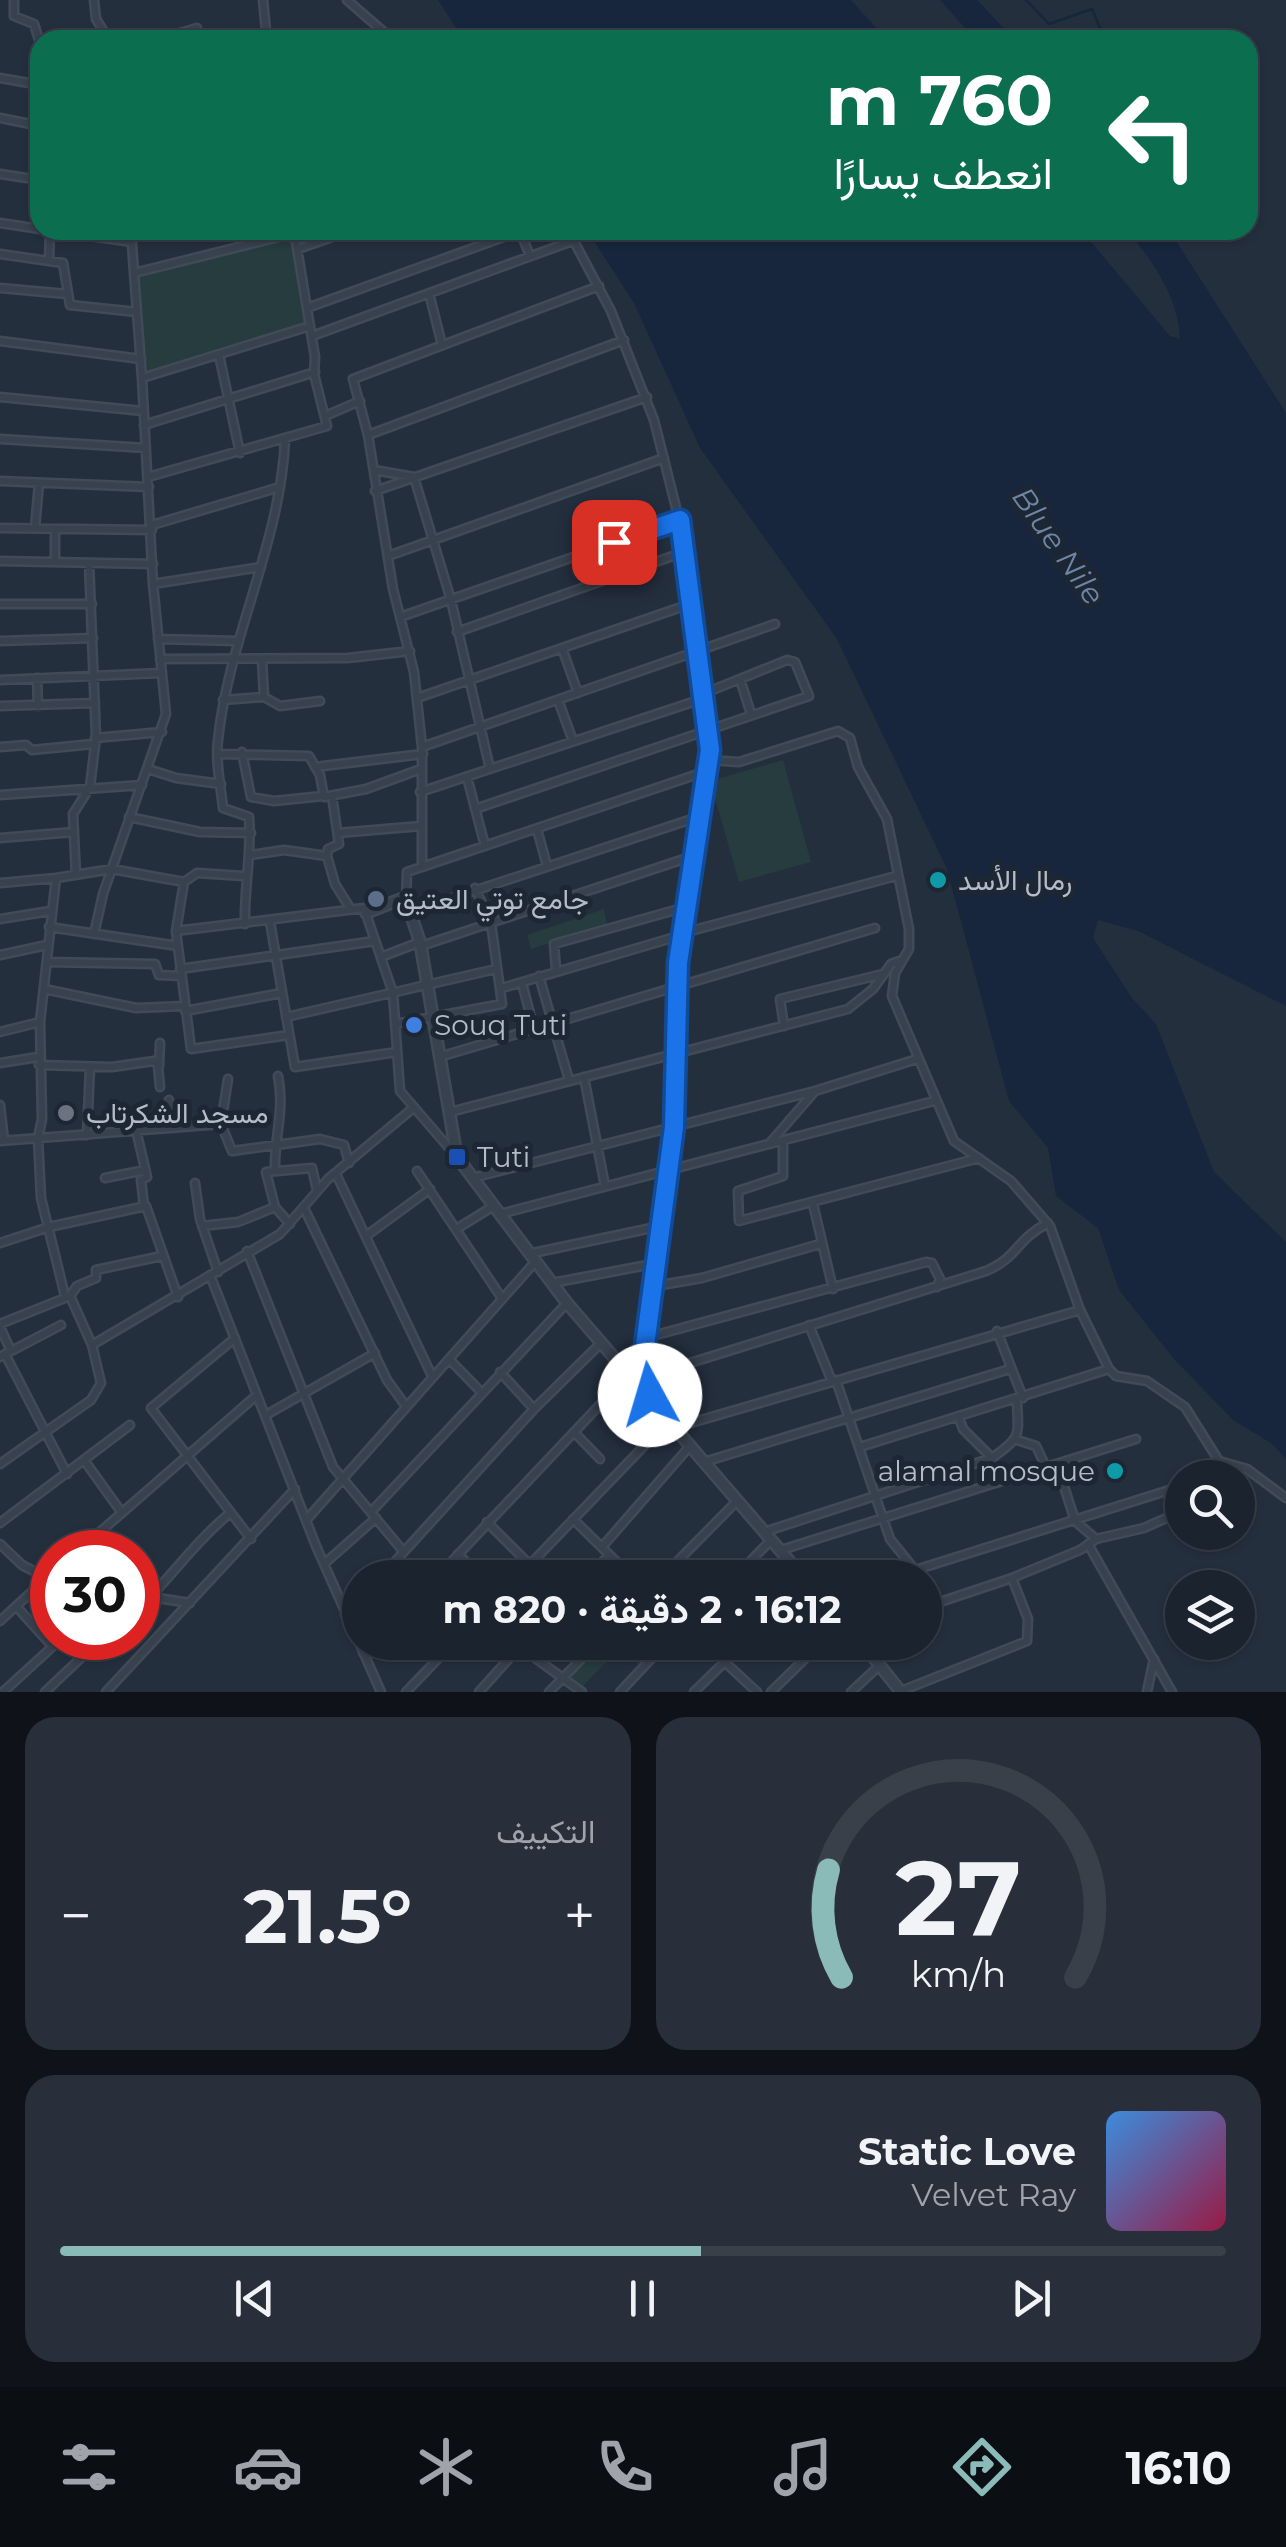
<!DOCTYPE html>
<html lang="ar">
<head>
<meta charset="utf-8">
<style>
	body { margin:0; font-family:Montserrat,Vazirmatn,sans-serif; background:#282f3a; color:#f1f3f6; direction:rtl; height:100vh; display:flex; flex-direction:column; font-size:38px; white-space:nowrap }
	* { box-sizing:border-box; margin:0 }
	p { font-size:32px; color:#a0a4aa }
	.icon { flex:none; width:55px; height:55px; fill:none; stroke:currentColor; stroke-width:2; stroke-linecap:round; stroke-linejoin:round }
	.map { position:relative; height:1692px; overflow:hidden; direction:ltr }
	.sheet { display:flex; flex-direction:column; gap:25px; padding:25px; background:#0f1319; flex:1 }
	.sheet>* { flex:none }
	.banner { position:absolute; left:30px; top:30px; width:1228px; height:210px; border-radius:30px; box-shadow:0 2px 8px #0004,0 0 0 2px #39404a; direction:rtl; background:#0b6e4f; color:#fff; overflow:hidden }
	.buttons { position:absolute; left:1165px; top:1460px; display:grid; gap:20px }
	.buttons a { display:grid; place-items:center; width:90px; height:90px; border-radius:50%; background:#1b232e; box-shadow:0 2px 8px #0004,0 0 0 2px #39404a; font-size:50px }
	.speed { position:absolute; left:30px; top:1530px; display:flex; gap:20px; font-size:50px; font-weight:700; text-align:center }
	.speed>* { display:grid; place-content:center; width:130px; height:130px; border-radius:50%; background:#1b232e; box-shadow:0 2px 8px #0004,0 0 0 2px #39404a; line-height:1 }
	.speed .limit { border:15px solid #d22; background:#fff; color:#111 }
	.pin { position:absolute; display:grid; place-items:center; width:85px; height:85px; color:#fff; margin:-42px; border-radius:20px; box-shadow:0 5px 15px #0006 }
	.me { position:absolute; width:110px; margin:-55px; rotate:354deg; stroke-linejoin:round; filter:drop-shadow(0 0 8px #0008) }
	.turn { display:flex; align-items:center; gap:35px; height:210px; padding:0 40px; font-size:45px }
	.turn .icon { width:130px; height:130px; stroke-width:2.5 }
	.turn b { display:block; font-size:70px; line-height:85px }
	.big { font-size:75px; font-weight:700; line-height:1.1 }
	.sheet .widget { flex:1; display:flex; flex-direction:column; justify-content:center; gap:15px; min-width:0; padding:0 35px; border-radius:30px; background:#282f3a }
	.sheet .dial { align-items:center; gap:0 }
	.dial svg { height:260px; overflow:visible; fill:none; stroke:#39404a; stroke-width:7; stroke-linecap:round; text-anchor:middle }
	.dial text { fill:#f1f3f6; stroke:none }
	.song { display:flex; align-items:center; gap:30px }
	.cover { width:120px; height:120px; border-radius:15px; background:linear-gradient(135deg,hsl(210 70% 55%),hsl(340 70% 35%)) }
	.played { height:10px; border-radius:5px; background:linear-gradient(90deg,#8bbbb9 55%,#39404a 55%) }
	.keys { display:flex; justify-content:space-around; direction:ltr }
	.heat { display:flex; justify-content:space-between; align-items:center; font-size:55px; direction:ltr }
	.sheet .tiles { flex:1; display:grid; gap:25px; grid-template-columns:1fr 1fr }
	.widget:last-child { grid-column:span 2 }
	.trip { position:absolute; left:342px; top:1560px; width:600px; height:100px; border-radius:50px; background:#1b232e; box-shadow:0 2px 8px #0004,0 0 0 2px #39404a; font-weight:700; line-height:100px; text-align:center; direction:rtl }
	.menu { display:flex; height:160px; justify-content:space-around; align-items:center; background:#0b0e12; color:#a0a4aa }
	.menu .icon { width:70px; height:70px }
	.menu .active { color:#8bbbb9 }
	.menu b { font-size:45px; color:#f1f3f6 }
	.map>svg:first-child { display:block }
	.green { fill:#263c3f }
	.water { fill:#17263c }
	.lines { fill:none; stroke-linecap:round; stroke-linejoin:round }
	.stream { stroke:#17263c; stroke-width:2.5 }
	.minor-casing { stroke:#414a57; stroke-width:11 }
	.tertiary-casing { stroke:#414a57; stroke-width:14 }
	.minor { stroke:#38414e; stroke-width:6 }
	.tertiary { stroke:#38414e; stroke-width:9 }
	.route-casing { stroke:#114b97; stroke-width:25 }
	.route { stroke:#1a73e8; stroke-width:18 }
	.culture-dot { fill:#0f9aa8; stroke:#1d2633; stroke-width:4 }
	.service-dot { fill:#5c6f8a; stroke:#1d2633; stroke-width:4 }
	.shop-dot { fill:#3f7fe0; stroke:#1d2633; stroke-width:4 }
	.worship-dot { fill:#6b7280; stroke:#1d2633; stroke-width:4 }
	.transit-dot { fill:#1a4fb4; stroke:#1d2633; stroke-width:4 }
	.labels { text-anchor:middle; stroke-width:10; stroke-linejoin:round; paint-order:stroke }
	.poi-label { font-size:28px; fill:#b4bcc9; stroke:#1d2633; text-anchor:start }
	.water-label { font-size:30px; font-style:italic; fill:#6d86a8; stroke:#1d2633 }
</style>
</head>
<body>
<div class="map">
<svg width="1286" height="1692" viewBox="0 0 1286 1692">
	<rect width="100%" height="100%" fill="#242f3e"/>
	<path class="green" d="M294,238l13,85 -163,50 -7,-96z
		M783,760l28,102 -72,20 -29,-101z
		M604,909l3,16 -76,24 -4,-14z
		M601,1643h61l-23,22 -17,-19 -40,41 -14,-10z"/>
	<path class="water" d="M438,0h413l36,40h-423z
		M940,0h37l38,40h-39z
		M587,230h494l89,106 10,3c-1,-40 -27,-79 -54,-109h43l117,183v593l-148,-75 -40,-11 -5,18 39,60 24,26 58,148 72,70v217l-15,-16 -38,-23 -59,-61 -55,-69 -21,-62 -42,-32 -8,-48 -39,-47 -62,-232 -110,-230 -137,-191 -66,-145z"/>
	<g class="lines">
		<path class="stream" d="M1026,0l23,24 43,-15 13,31"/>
		<defs>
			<path id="minor" d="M14,0v16l20,8 6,19
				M94,0l2,19 13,21
				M263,0l4,40
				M347,0l46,40
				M173,35l24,-7
				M156,40l17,-5 2,5
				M0,78l40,7
				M0,118l40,8
				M0,174l40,6
				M0,223l40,6
				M48,230l84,12
				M131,230l3,43
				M568,230l43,81 43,109 33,131 23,198 -32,214 -4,164 -30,226 6,42
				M520,231l10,25
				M295,233l-161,40 8,105 168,-52
				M298,249l54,-19
				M0,254l63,9 7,42 67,7
				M49,261l1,-31
				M0,288l67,6
				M429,293l13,52
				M307,308l216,-78
				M312,336l263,-96
				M0,341l141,18
				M219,355l21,98
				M0,397l143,14
				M325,416l35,-15
				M144,425l171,-53
				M368,435l256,-95
				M0,439l146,9
				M374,470l40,7 37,123 39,169
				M148,477l179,-51 -13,-52 1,-17 -21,-127
				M0,481l149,6
				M375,491l272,-94
				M152,525l128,-38
				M0,528l152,2
				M35,528l4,-45
				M55,529v33
				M388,556l276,-98
				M0,561l153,3
				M153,584l108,-17
				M0,604h92
				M400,617l280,-97
				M457,632l230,-81
				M158,639l80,2
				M0,641l93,-3
				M562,648l16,45
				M160,659l188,-1 62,-7
				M262,660l2,37
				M37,678l1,28
				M740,679l11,35
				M0,680l161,-7
				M417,698l276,-95
				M223,700l41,-3 16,9 40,-5
				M558,700l15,41
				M0,706l95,-3
				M95,738l67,-6
				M0,747l26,-2 6,5 61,-6
				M422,747l353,-123
				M242,752l9,45 23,4 49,-5
				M219,754l90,2 11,19 4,22 42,-8 55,-20
				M709,760l30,2 99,-31 12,7 8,29 29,52 22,110v20l-14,24 -3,23 62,145 57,40 39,45 30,84 29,59 7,7 31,5 38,26 34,54 28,8 39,29
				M315,767l108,-13
				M148,769l28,9 45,6
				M467,777l18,69
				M420,792l285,-94
				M0,795l142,-10
				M475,809l334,-113 -14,-34 -8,-2 -82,33
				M129,817l71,15 51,1
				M537,829l10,37
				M338,833l83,-7
				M0,838l74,-6
				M251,855l33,-5 43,6
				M327,856l1,-7 11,-5 -7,-48
				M327,856l8,28 15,24
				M422,867v-120l-8,-75 -21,-83 -25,-154 -15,-56 246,-93
				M76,875l-3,-61 17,-27 6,-50 -7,-174
				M244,876l-47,-3 -13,9 -8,49 15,118 98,-14
				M0,883l56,-5
				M406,900l1,-28 300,-101
				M410,912l288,-95
				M0,919l50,-8
				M270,922l25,145 102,-15
				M245,924c-1,-37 7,-71 4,-107l-26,-9c-2,-21 -8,-47 -5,-68 11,-103 62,-196 67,-299
				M49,927l129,19
				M176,931l188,-23 29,85 7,98 56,65
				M683,933l213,-57
				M94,934l9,-40 63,-180 -13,-130 -11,-206
				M421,946l269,-89
				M0,955l47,-10
				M381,957l39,-15
				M47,962l108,2 4,11 22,1
				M180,969l195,-28
				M556,969l-2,-25 132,-37
				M539,976l30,104
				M522,983l12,46
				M502,988l180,-53
				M44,989l92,19 48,-2
				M185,1011l97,-18
				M286,1017l210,-48
				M395,1024l107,-20 -11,-81 -16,-35
				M784,1026l-4,-27 103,-25
				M0,1032l40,-10
				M439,1057l436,-129
				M0,1063l38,-6
				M39,1065l73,2 42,-6 5,5 1,-23
				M158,1066l2,21
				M584,1077l21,109
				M228,1079l-7,45 11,27 88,-12 24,6 5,18
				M169,1100l3,28
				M0,1105l4,35
				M450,1112l398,-103 25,-20 18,-25 8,-3
				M137,1134l10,43 -6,3 3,26
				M87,1135l3,-68
				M0,1141l221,-17
				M783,1142v34l-45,15 1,30 240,-63
				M769,1144l46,-53
				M275,1170c-1,-33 10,-59 3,-94
				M417,1171l84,126
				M336,1174l96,202
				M105,1178l40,-8
				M472,1178l343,-87 102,-32
				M195,1183l5,36 18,53
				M813,1204l20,85
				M304,1208l83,172 18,25
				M500,1214l434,-113
				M290,1224l-15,-17 -9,-35 46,-4 5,22
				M202,1226l36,-4 37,-15
				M458,1228l34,-21
				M366,1236l64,-47
				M0,1243l49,-16 97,-21 32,91
				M247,1251l86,216 70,84
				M533,1253l128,-27
				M210,1275l106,271 65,146
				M552,1283l106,-20
				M655,1286l47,-8 118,-34
				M65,1296l-24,-98 -3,-60 4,-19 -2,-97 16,-144 56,-9 72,13
				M70,1296l7,-10 19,-8v-8l66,-14
				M0,1324l70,-28 22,49 9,38 -10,17 -91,64
				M809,1325l22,54
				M0,1327l11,24
				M997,1331l26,67
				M235,1338l-84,70 100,131
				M645,1338l281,-76 6,1 8,16 -3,8
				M92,1345l188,-111 48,-55 84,-70
				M5,1354l62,120
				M0,1357l61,-32
				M449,1359l33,34
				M500,1372l34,37
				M648,1376l338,-105c33,-14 29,-31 62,-48
				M836,1380l54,159 25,31
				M266,1415l109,-62
				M677,1427l403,-117
				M574,1432l26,27
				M1017,1440l19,6 10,21
				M860,1447l249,-78
				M84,1460l38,53
				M704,1462l306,-93
				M1057,1464l18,57 21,18
				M1210,1478l12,-16
				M982,1487l8,-11 2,-18c31,-22 26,-22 25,-58
				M372,1511l195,-208
				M308,1518l228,-257
				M573,1519l60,59
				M487,1522l42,42
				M0,1523l130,-98
				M764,1532l228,-74 -29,-29 -4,-11
				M95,1537l14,15
				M0,1544l22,21 25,13
				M1088,1544l84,148
				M602,1547l88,-101
				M781,1550l355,-111
				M77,1552l180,-157
				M458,1554l24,24
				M397,1559l13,19
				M324,1564l52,-46
				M380,1578l154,-169 68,-67
				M436,1578l193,-204
				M517,1578l152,-158
				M588,1578l21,-23
				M661,1578l76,-77
				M734,1578l37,-38
				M890,1578l292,-92
				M138,1583l13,14 39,6
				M16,1606l36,40
				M925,1607l87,-29 68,-28 16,-11 48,-11 38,-17
				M138,1610c32,-32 57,-68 92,-97
				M345,1615l15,-17
				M0,1621l52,-48
				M513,1642l69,50
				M703,1642l54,50
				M363,1653l10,-11
				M901,1691l126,-50 1,-22 -16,-41
				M3,1692l59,-54
				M45,1692l57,-54
				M106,1692l189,-203
				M406,1692l48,-50
				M479,1692l45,-50
				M549,1692l49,-50
				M620,1692l47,-50
				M694,1692l51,-50
				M771,1692l51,-50
				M851,1692l29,-27
				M1147,1692l7,-33"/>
			<path id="tertiary" d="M366,913l35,-14 5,1 14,42 37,215 110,146 237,275
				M861,1642l40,50"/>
		</defs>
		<use href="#minor" class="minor-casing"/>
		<use href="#tertiary" class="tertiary-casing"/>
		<use href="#minor" class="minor"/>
		<use href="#tertiary" class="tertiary"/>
	</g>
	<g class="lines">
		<defs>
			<path id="route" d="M614,542l66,-22 30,230 -32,213 -4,164 -30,226 6,42"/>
		</defs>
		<use href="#route" class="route-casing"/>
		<use href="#route" class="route"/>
	</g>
	<g class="culture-dot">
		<circle cx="938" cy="880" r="10"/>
		<circle cx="1115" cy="1471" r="10"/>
	</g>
	<circle class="service-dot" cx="376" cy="899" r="10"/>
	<circle class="shop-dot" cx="414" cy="1025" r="10"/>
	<circle class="worship-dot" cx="66" cy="1113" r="10"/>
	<rect class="transit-dot" x="447" y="1147" width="20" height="20" rx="5"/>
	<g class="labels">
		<g class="poi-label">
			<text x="958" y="890">رمال الأسد</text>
			<text x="396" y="909">جامع توتي العتيق</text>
			<text x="434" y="1035">Souq Tuti</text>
			<text x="86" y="1123">مسجد الشكرتاب</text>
			<text x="477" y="1167">Tuti</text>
			<text x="1095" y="1481" text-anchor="end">alamal mosque</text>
		</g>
		<g class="water-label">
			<text transform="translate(1058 546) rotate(55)" y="10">Blue Nile</text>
		</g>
	</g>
</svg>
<div class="buttons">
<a><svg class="icon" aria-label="search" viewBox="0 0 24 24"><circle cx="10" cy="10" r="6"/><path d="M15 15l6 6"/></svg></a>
<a><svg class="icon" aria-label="layers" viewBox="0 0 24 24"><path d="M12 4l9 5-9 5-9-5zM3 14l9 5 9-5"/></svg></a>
</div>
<div class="speed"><div class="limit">30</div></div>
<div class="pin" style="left:614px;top:542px;background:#d93025"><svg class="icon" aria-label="arrive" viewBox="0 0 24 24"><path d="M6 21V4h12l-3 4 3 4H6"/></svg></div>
<svg class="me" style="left:650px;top:1395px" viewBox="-20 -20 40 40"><circle r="19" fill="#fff"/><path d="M0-13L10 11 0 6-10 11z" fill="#1a73e8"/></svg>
<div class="trip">16:12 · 2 دقيقة · 820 m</div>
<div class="banner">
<div class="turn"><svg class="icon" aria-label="left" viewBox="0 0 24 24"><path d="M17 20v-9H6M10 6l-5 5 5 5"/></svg><div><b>760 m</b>انعطف يسارًا</div></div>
</div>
</div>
<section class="sheet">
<div class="tiles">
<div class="widget dial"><svg viewBox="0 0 100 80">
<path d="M14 69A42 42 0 1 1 86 69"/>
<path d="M14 69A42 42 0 0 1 10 36" stroke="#8bbbb9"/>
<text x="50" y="56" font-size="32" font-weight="700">27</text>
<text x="50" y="72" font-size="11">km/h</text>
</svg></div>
<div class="widget"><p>التكييف</p>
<div class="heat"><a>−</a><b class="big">21.5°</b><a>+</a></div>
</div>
<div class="widget">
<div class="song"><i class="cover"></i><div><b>Static Love</b><p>Velvet Ray</p></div></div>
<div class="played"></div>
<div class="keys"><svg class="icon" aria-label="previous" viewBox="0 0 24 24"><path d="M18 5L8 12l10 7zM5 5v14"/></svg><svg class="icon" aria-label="pause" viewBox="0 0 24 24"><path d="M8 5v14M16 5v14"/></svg><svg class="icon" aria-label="next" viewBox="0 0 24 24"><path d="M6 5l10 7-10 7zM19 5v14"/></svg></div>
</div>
</div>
</section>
<nav class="menu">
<b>16:10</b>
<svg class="icon active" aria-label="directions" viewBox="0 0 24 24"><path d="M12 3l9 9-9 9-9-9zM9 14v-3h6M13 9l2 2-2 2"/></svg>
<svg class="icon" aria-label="music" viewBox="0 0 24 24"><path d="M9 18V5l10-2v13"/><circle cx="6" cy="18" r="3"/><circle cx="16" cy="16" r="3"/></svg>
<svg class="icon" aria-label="phone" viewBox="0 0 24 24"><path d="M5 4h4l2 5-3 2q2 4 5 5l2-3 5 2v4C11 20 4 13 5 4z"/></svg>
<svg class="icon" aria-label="climate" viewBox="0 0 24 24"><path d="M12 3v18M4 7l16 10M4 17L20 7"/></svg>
<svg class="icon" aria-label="car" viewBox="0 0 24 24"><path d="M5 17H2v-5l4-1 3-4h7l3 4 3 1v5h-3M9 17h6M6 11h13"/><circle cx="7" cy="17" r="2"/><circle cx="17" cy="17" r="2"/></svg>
<svg class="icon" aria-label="filters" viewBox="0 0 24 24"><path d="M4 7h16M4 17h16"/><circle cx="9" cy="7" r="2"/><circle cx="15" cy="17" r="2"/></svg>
</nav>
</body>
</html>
